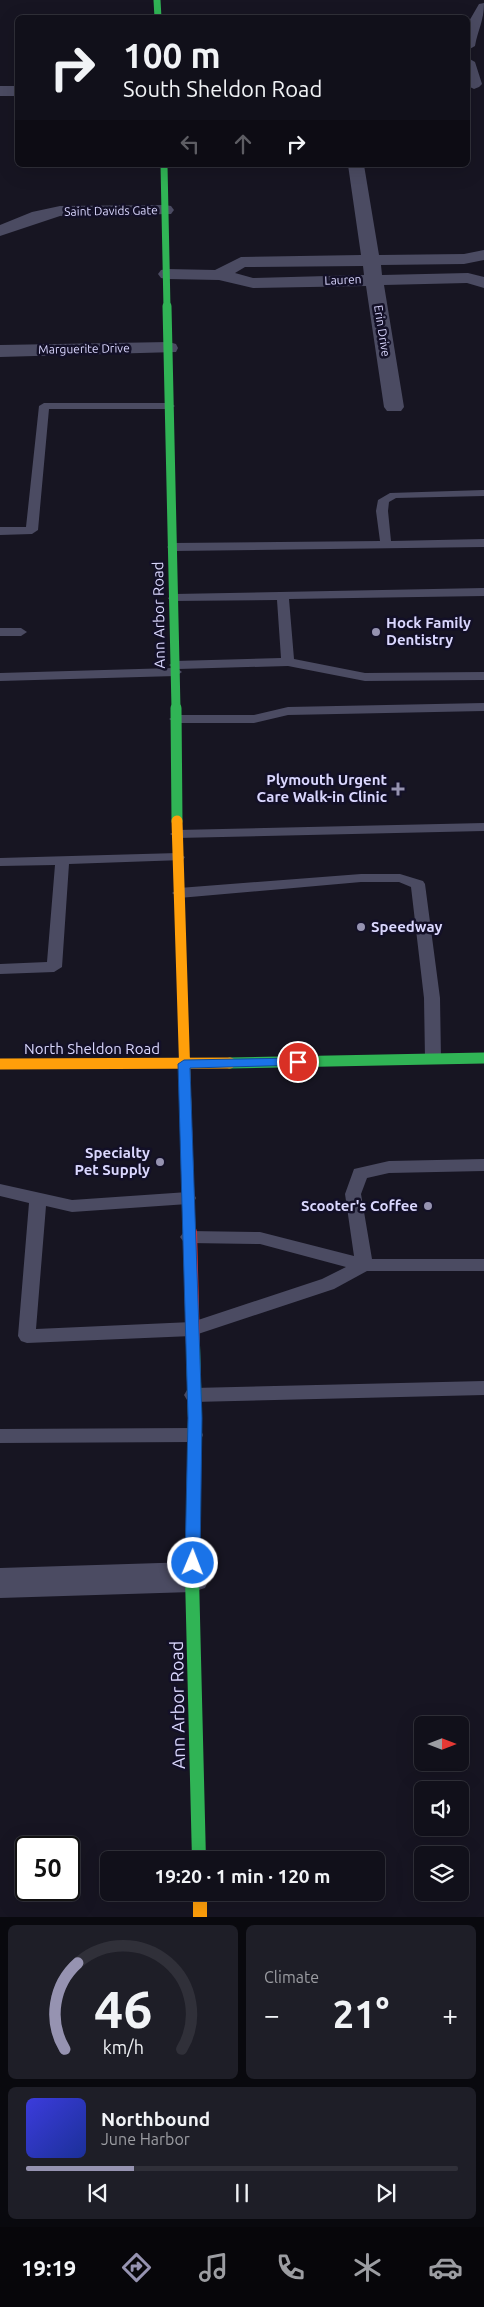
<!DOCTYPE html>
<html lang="en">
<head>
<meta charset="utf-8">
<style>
	body { margin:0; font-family:Ubuntu,sans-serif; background:#1e1e27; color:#f1f3f6; height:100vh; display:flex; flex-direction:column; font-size:19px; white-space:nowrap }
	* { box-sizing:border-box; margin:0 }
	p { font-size:16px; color:#9c9da2 }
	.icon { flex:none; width:28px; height:28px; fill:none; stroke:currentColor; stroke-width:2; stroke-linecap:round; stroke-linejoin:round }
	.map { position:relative; height:1917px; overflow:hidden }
	.panel { display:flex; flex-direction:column; gap:8px; padding:8px; background:#09090e; flex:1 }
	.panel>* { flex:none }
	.guide { position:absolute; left:15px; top:15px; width:455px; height:152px; border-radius:8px; box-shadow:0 5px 20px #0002,0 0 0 1px #303039; background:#11101a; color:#f1f3f6; overflow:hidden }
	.needle { width:32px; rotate:90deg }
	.fabs { position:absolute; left:414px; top:1716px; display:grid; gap:10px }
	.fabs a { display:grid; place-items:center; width:55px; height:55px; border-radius:8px; background:#11101a; box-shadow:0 5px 20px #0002,0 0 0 1px #303039; font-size:25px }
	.speed { position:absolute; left:15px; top:1836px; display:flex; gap:10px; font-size:25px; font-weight:700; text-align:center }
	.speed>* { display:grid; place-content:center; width:65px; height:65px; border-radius:50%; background:#11101a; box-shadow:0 5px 20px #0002,0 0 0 1px #303039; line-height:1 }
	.speed .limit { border:2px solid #111; border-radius:8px; background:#fff; color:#111 }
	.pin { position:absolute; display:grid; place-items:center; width:42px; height:42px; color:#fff; margin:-21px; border:2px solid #fff; border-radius:50%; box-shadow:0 1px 5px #0007 }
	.me { position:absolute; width:55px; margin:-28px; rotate:1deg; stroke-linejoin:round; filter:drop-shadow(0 0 4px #0008) }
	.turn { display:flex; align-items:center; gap:18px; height:105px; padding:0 25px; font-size:22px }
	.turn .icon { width:65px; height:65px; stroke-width:2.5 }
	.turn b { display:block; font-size:35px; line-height:42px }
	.lanes { display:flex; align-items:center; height:48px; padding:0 25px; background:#0003; justify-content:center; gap:25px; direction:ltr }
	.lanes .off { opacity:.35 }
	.big { font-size:38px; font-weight:700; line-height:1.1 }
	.panel .tile { flex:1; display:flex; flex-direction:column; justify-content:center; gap:8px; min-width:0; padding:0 18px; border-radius:8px; background:#1e1e27 }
	.panel .dial { align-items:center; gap:0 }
	.dial svg { height:130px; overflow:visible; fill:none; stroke:#303039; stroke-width:7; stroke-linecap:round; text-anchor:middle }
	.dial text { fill:#f1f3f6; stroke:none }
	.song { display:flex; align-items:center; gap:15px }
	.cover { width:60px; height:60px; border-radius:8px; background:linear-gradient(135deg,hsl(240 70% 55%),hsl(230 70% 35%)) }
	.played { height:5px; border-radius:2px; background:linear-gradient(90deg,#9693b1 25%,#303039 25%) }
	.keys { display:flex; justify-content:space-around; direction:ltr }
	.heat { display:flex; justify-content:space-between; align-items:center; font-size:28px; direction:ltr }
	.panel .tiles { flex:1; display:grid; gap:8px; grid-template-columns:1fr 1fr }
	.tile:last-child { grid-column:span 2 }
	.trip { position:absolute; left:100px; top:1851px; width:285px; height:50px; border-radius:8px; background:#11101a; box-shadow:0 5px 20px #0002,0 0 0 1px #303039; font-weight:700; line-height:50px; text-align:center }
	.tab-bar { display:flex; height:80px; justify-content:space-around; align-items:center; background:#07060a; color:#9c9da2 }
	.tab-bar .icon { width:35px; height:35px }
	.tab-bar .selected { color:#9693b1 }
	.tab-bar b { font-size:22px; color:#f1f3f6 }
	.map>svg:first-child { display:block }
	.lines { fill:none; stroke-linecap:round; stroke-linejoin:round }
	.lane { fill:#4b4b62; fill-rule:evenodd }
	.street { fill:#4b4b62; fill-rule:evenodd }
	.fast-far3 { stroke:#30b455; stroke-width:7 }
	.fast-far2 { stroke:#30b455; stroke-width:9 }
	.fast-far1 { stroke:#30b455; stroke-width:11 }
	.fast { stroke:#30b455; stroke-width:14 }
	.slow-far1 { stroke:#ff9f0a; stroke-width:11 }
	.slow { stroke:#ff9f0a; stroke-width:14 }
	.jam-far1 { stroke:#e5322d; stroke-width:11 }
	.jam { stroke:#e5322d; stroke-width:14 }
	.route { fill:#1a73e8; stroke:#114b97 }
	.poi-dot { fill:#9693b1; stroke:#131027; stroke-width:2 }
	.labels { text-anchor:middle; stroke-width:5; stroke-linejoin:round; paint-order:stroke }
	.far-street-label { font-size:12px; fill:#dad7fe; stroke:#131027 }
	.street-label { font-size:15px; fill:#dad7fe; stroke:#131027 }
	.poi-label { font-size:15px; font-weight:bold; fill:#dad7fe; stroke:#131027; text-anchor:end }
	.near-street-label { font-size:18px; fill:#dad7fe; stroke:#131027 }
</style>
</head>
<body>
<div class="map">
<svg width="484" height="1917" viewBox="0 0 484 1917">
	<rect width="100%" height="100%" fill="#171522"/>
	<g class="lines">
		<path class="lane" d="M44,403h126l5,3 -5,3h-121l-11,121 -6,4 -32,1v-8h26l13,-121z
			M484,490v6l-88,2 -7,4 -1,9 3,30 93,-2v8l-311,4 -6,-4 6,-4 207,-2 -4,-30 2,-11 12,-7z
			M484,588v8l-195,3 5,60 71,14 119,-1v8l-119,1 -77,-15 -110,3 4,3 -6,4 -176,5v-8l173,-5 -4,-3 6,-4 106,-3 -4,-58 -107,1 -2,-3 6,-4z
			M0,628h21l6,4 -6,4h-21z
			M484,703v8l-196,4 -34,8h-78l-7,-4 7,-4h78l34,-8z
			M484,823v8l-307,7 -7,-4 7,-4z
			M178,853l7,4 -2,3 -114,4 -7,103 -8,5 -54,2v-10l47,-2 8,-97 -55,1v-8z
			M361,874h39l23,7 2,3 15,114 1,61 -2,4h-12l-2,-4 -1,-61 -13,-111 -12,-5h-38l-182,16 -7,-5 7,-5z
			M484,1159v12l-95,2 -22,5 -6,16 11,65h112v12h-117l-33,18 -142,47 -165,7 -6,-2 -3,-5 11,-133 -29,-7v-12l72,16 116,-8 6,2 2,4 -2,4 -6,2 -116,8 -26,-6 -10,123 156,-7 130,-43 24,-12 -86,-23 -71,-1 -6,-2 -3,-4 3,-4 6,-2 71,1 94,24 -9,-62 9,-25 35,-8z
			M484,1381v14l-291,7 -6,-2 -3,-5 3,-5 6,-2z
			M194,1428l7,2 2,5 -2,5 -7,2 -194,1v-14z"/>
		<path class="street" d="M484,3c0,18 -6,26 -9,43l-7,4v-27l11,-19z
			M468,58l7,4 7,22 -3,3 -5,2 -6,-3z
			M0,86h18v10h-18z
			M348,165h16l15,90 85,-1 20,-4v10l-20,4 -83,1 1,10 86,-2 16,4v11l-17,-5 -83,2 20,122 -3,4h-14l-3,-4 -18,-121 -113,2 -34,-8 -52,-1 -6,-1 -3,-4 3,-4 6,-1 48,1 26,-13 120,-2zM363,266l1,9 -111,3 -18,-5 10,-6z
			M165,205l6,1 3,4 -3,4 -111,2 -60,20v-11l32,-13 28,-6z
			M169,342l7,2 2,4 -2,4 -176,5v-12z
			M192,1562l13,4 5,11 -5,11 -13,4 -192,6v-30z"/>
		<path class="fast-far3" d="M157,0l1,18
			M164,165l3,143"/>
		<path class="fast-far2" d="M167,306l9,403"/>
		<path class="fast-far1" d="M176,708l1,113
			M230,1063l254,-5"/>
		<path class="fast" d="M193,1345l2,73 -3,159 7,283"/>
		<path class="slow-far1" d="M177,821l9,290
			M0,1064l230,-1"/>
		<path class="slow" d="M200,1892v25"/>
		<path class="jam-far1" d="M186,1111l4,122"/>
		<path class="jam" d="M190,1232l3,113"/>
	</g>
	<path class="route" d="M298,1058l6,4 -1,3 -113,3 12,350 -2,145 -2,5 -5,2 -6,-2 -2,-5 3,-145 -10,-354 6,-4z"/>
	<g class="poi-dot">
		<circle cx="376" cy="632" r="5"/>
		<path d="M395.5 781.5h5v5h5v5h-5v5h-5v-5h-5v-5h5z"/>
		<circle cx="361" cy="927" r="5"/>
		<circle cx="160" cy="1162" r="5"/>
		<circle cx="428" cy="1206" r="5"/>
	</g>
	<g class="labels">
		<g class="far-street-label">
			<text transform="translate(111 211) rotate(-1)" y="4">Saint Davids Gate</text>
			<text transform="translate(343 280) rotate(-2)" y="4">Lauren</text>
			<text transform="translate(382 331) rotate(81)" y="4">Erin Drive</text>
			<text transform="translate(84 349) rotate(-1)" y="4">Marguerite Drive</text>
		</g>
		<g class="street-label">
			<text transform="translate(159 615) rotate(-91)" y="5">Ann Arbor Road</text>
			<text x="92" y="1054">North Sheldon Road</text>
		</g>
		<g class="poi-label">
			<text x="386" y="628" text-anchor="start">Hock Family<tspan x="386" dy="17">Dentistry</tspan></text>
			<text x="387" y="785">Plymouth Urgent<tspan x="387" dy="17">Care Walk-in Clinic</tspan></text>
			<text x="371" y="932" text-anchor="start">Speedway</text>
			<text x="150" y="1158">Specialty<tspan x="150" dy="17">Pet Supply</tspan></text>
			<text x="418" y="1211">Scooter's Coffee</text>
		</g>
		<g class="near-street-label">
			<text transform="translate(178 1705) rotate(-91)" y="6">Ann Arbor Road</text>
		</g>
	</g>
</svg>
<div class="fabs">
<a><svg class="needle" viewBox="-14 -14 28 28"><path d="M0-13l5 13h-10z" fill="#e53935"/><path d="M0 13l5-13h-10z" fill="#9c9da2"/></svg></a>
<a><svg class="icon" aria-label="sound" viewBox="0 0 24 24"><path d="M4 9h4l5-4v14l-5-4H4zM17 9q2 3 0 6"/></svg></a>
<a><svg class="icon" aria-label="layers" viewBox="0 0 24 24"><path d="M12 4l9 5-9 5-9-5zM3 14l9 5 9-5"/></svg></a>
</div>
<div class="speed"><div class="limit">50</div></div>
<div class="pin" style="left:298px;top:1062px;background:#d93025"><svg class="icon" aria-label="arrive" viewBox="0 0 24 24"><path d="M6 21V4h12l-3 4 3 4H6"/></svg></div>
<svg class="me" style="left:193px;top:1563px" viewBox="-20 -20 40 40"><circle r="17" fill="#1a73e8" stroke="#fff" stroke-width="3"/><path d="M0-11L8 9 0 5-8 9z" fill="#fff"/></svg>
<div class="trip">19:20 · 1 min · 120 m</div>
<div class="guide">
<div class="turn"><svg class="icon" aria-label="right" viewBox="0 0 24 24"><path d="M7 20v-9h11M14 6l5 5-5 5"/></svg><div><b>100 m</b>South Sheldon Road</div></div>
<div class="lanes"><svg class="icon off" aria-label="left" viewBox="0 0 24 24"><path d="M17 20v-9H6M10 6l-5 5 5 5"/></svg><svg class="icon off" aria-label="ahead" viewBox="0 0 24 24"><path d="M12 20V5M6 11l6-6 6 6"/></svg><svg class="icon" aria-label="right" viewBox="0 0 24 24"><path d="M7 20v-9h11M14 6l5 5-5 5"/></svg></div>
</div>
</div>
<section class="panel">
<div class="tiles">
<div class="tile dial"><svg viewBox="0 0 100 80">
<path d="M14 69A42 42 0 1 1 86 69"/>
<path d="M14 69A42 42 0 0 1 22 16" stroke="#9693b1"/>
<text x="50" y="56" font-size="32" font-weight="700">46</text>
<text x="50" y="72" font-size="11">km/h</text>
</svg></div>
<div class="tile"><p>Climate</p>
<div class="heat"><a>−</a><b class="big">21°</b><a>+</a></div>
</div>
<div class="tile">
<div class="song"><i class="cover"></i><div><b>Northbound</b><p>June Harbor</p></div></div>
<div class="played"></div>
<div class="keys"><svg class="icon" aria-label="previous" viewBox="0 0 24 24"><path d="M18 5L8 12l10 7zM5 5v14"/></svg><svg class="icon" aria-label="pause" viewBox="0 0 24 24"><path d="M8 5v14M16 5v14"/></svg><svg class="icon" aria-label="next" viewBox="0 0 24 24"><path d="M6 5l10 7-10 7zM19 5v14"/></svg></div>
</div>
</div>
</section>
<nav class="tab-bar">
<b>19:19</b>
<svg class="icon selected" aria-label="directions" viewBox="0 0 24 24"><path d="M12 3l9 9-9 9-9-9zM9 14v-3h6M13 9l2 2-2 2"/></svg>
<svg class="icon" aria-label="music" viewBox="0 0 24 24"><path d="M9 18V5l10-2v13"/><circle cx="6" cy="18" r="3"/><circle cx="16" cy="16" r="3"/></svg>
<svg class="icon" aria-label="phone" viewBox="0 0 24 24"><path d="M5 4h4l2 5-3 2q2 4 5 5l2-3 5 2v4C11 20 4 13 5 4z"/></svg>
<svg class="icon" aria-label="climate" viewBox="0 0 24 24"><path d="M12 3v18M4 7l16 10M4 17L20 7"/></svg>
<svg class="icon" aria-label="car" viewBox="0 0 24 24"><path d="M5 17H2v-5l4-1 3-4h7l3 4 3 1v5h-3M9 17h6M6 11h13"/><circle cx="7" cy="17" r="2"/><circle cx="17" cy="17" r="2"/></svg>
</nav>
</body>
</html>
